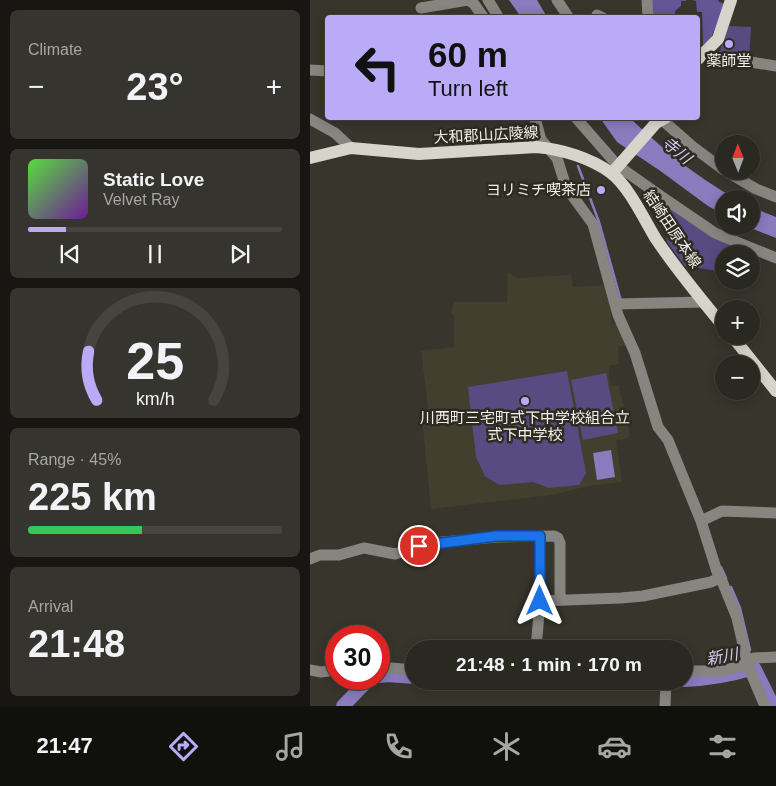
<!DOCTYPE html>
<html lang="en">
<head>
<meta charset="utf-8">
<style>
	body { margin:0; font-family:Helvetica,"Noto Sans JP",sans-serif; background:#35342e; color:#f1f3f6; height:100vh; display:flex; flex-direction:column; font-size:19px; white-space:nowrap }
	* { box-sizing:border-box; margin:0 }
	p { font-size:16px; color:#a5a6a5 }
	.icon { flex:none; width:28px; height:28px; fill:none; stroke:currentColor; stroke-width:2; stroke-linecap:round; stroke-linejoin:round }
	.map { position:relative; flex:1; overflow:hidden }
	.drawer { display:flex; flex-direction:column; gap:10px; padding:10px; background:#171612; width:310px }
	.drawer>* { flex:none }
	.guide { position:absolute; left:15px; top:15px; width:375px; height:105px; border-radius:5px; box-shadow:0 2px 12px #0003,0 0 0 1px #45443f; background:#b9abf7; color:#111; overflow:hidden }
	.needle { width:32px; rotate:359deg }
	.controls { position:absolute; left:405px; top:135px; display:grid; gap:10px }
	.controls a { display:grid; place-items:center; width:45px; height:45px; border-radius:50%; background:#292821; box-shadow:0 2px 12px #0003,0 0 0 1px #45443f; font-size:25px }
	.speed { position:absolute; left:15px; top:625px; display:flex; gap:10px; font-size:25px; font-weight:700; text-align:center }
	.speed>* { display:grid; place-content:center; width:65px; height:65px; border-radius:50%; background:#292821; box-shadow:0 2px 12px #0003,0 0 0 1px #45443f; line-height:1 }
	.speed .limit { border:8px solid #d22; background:#fff; color:#111 }
	.pin { position:absolute; display:grid; place-items:center; width:42px; height:42px; color:#fff; margin:-21px; border:2px solid #fff; border-radius:50%; box-shadow:0 1px 5px #0007 }
	.me { position:absolute; width:55px; margin:-28px; rotate:0deg; stroke-linejoin:round; filter:drop-shadow(0 0 4px #0008) }
	.turn { display:flex; align-items:center; gap:18px; height:105px; padding:0 20px; font-size:22px }
	.turn .icon { width:65px; height:65px; stroke-width:2.5 }
	.turn b { display:block; font-size:35px; line-height:42px }
	.big { font-size:38px; font-weight:700; line-height:1.1 }
	.drawer .tile { flex:1; display:flex; flex-direction:column; justify-content:center; gap:8px; min-width:0; padding:0 18px; border-radius:8px; background:#35342e }
	.drawer .dial { align-items:center; gap:0 }
	.dial svg { height:130px; overflow:visible; fill:none; stroke:#45443f; stroke-width:7; stroke-linecap:round; text-anchor:middle }
	.dial text { fill:#f1f3f6; stroke:none }
	.song { display:flex; align-items:center; gap:15px }
	.cover { width:60px; height:60px; border-radius:8px; background:linear-gradient(135deg,hsl(110 70% 55%),hsl(280 70% 35%)) }
	.played { height:5px; border-radius:2px; background:linear-gradient(90deg,#b9abf7 15%,#45443f 15%) }
	.keys { display:flex; justify-content:space-around; direction:ltr }
	.heat { display:flex; justify-content:space-between; align-items:center; font-size:28px; direction:ltr }
	.charge { height:8px; border-radius:4px; background:linear-gradient(90deg,#34c759 45%,#45443f 0) }
	.trip { position:absolute; left:95px; top:640px; width:288px; height:50px; border-radius:25px; background:#292821; box-shadow:0 2px 12px #0003,0 0 0 1px #45443f; font-weight:700; line-height:50px; text-align:center }
	.dock { display:flex; height:80px; justify-content:space-around; align-items:center; background:#10100d; color:#a5a6a5 }
	.dock .icon { width:35px; height:35px }
	.dock .active { color:#b9abf7 }
	.dock b { font-size:22px; color:#f1f3f6 }
	main { display:flex; flex:1; min-height:0 }
	.map>svg:first-child { display:block }
	.built { fill:#423f2f }
	.green { fill:#574b82 }
	.forest { fill:#645696 }
	.water { fill:#887bbe }
	.lines { fill:none; stroke-linecap:round; stroke-linejoin:round }
	.stream { stroke:#887bbe; stroke-width:2.5 }
	.river { stroke:#887bbe; stroke-width:14 }
	.minor { stroke:#868580; stroke-width:11 }
	.major { stroke:#d7d5cb; stroke-width:12 }
	.route-casing { stroke:#114b97; stroke-width:12 }
	.route { stroke:#1a73e8; stroke-width:9 }
	.poi-dot { fill:#b9abf7; stroke:#2d2b22; stroke-width:2 }
	.labels { text-anchor:middle; stroke-width:5; stroke-linejoin:round; paint-order:stroke }
	.poi-label { font-size:15px; fill:#f1f0ea; stroke:#2d2b22 }
	.street-label { font-size:15px; fill:#f1f0ea; stroke:#2d2b22 }
	.water-label { font-size:16px; font-style:italic; fill:#d1cbf1; stroke:#2d2b22 }
</style>
</head>
<body>
<main>
<section class="drawer">
<div class="tile"><p>Climate</p>
<div class="heat"><a>−</a><b class="big">23°</b><a>+</a></div>
</div>
<div class="tile">
<div class="song"><i class="cover"></i><div><b>Static Love</b><p>Velvet Ray</p></div></div>
<div class="played"></div>
<div class="keys"><svg class="icon" aria-label="previous" viewBox="0 0 24 24"><path d="M18 5L8 12l10 7zM5 5v14"/></svg><svg class="icon" aria-label="pause" viewBox="0 0 24 24"><path d="M8 5v14M16 5v14"/></svg><svg class="icon" aria-label="next" viewBox="0 0 24 24"><path d="M6 5l10 7-10 7zM19 5v14"/></svg></div>
</div>
<div class="tile dial"><svg viewBox="0 0 100 80">
<path d="M14 69A42 42 0 1 1 86 69"/>
<path d="M14 69A42 42 0 0 1 9 39" stroke="#b9abf7"/>
<text x="50" y="56" font-size="32" font-weight="700">25</text>
<text x="50" y="72" font-size="11">km/h</text>
</svg></div>
<div class="tile"><p>Range · 45%</p><b class="big">225 km</b><div class="charge"></div></div>
<div class="tile"><p>Arrival</p><b class="big">21:48</b></div>
</section>
<div class="map">
<svg width="466" height="706" viewBox="0 0 466 706">
	<rect width="100%" height="100%" fill="#37352c"/>
	<path class="built" d="M198,272l10,6 53,-3 2,12 35,-2 4,39h5l12,22h-11l1,18 -10,2v9l2,11h8l11,49 -3,4 -11,1 6,42 -33,4 -38,9 -120,14 -9,-90 7,-3 -8,-65 33,-4v-32l-3,-1 3,-12h53z"/>
	<path class="green" d="M419,26l22,1 -2,32 -25,-4 -4,-5z
		M360,207l82,44 -1,6v-3h-27v18l-39,-6 -18,-24z
		M257,371l19,102 -7,12 -30,3 -16,-6 -34,3 -14,-9 -9,-19 -8,-70z
		M296,373l12,60 -35,7 -12,-60z"/>
	<path class="forest" d="M341,0h35v1h-5v5l-6,5v6l-24,1z
		M382,0h26l1,2 6,2 -14,34 -8,8 -1,-34h-5l-1,-11z"/>
	<path class="water" d="M199,0h28l10,17h-26z
		M290,118h30c34,32 64,57 106,81h-12v16l-16,-9 -49,-36 -42,-28z
		M441,207l25,10v21l-31,-12h6z
		M301,450l4,27 -18,3 -4,-27z"/>
	<g class="lines">
		<path class="stream" d="M268,166l21,56 22,79
			M411,567l5,11
			M421,587l9,21 10,42"/>
		<path class="river" d="M69,676l9,-1 26,2
			M374,680c24,-1 47,-5 70,-12l19,38
			M139,681l13,2 8,-2
			M33,706l26,-27"/>
		<path class="minor" d="M178,0l11,18
			M247,0l12,18
			M337,0l1,18
			M111,8l47,-8 6,4 10,14
			M287,15l6,3
			M395,51l8,5 63,10
			M0,70l18,1
			M225,118l6,22 16,18 9,29 27,37 25,91 17,38 23,74 10,13 33,81 18,57 3,3 15,37 11,48 17,40
			M266,118l42,48 47,33 50,34 61,25
			M350,118l33,29 31,23
			M0,119l25,14 16,15
			M416,171l30,18 20,8
			M307,304l86,-2
			M391,521l21,-10 54,2
			M0,559l10,-4h19l25,-7 31,6 24,-8 24,-4 53,-5 58,-1 4,2 2,5v57
			M230,601l81,-3 22,-2 68,-14 8,-4
			M226,649l4,-48v-65
			M69,667l35,3
			M0,670l11,2 15,-2
			M374,671h39l20,-6 11,-7 22,-1
			M355,706l1,-25"/>
		<path class="major" d="M388,59l20,-20 13,-39
			M0,158l41,-10 68,6 117,-7c25,2 55,11 75,26 17,12 34,48 45,66 21,31 44,59 68,88
			M302,173l44,-50 9,-5
			M422,336l44,55"/>
	</g>
	<g class="lines">
		<defs>
			<path id="route" d="M109,546l77,-10h44v65"/>
		</defs>
		<use href="#route" class="route-casing"/>
		<use href="#route" class="route"/>
	</g>
	<g class="poi-dot">
		<circle cx="419" cy="44" r="5"/>
		<circle cx="291" cy="190" r="5"/>
		<circle cx="215" cy="401" r="5"/>
	</g>
	<g class="labels">
		<g class="poi-label">
			<text x="419" y="66">薬師堂</text>
			<text x="281" y="195" text-anchor="end">ヨリミチ喫茶店</text>
			<text x="215" y="423">川西町三宅町式下中学校組合立<tspan x="215" dy="17">式下中学校</tspan></text>
		</g>
		<g class="street-label">
			<text transform="translate(176 135) rotate(-3)" y="5">大和郡山広陵線</text>
			<text transform="translate(362 229) rotate(56)" y="5">結崎田原本線</text>
		</g>
		<g class="water-label">
			<text transform="translate(367 150) rotate(39)" y="6">寺川</text>
			<text transform="translate(412 656) rotate(-10)" y="6">新川</text>
		</g>
	</g>
</svg>
<div class="controls">
<a><svg class="needle" viewBox="-14 -14 28 28"><path d="M0-13l5 13h-10z" fill="#e53935"/><path d="M0 13l5-13h-10z" fill="#a5a6a5"/></svg></a>
<a><svg class="icon" aria-label="sound" viewBox="0 0 24 24"><path d="M4 9h4l5-4v14l-5-4H4zM17 9q2 3 0 6"/></svg></a>
<a><svg class="icon" aria-label="layers" viewBox="0 0 24 24"><path d="M12 4l9 5-9 5-9-5zM3 14l9 5 9-5"/></svg></a>
<a>+</a>
<a>−</a>
</div>
<div class="speed"><div class="limit">30</div></div>
<div class="pin" style="left:109px;top:546px;background:#d93025"><svg class="icon" aria-label="arrive" viewBox="0 0 24 24"><path d="M6 21V4h12l-3 4 3 4H6"/></svg></div>
<svg class="me" style="left:230px;top:601px" viewBox="-20 -20 40 40"><path d="M0-17L14 15 0 8-14 15z" fill="#1a73e8" stroke="#fff" stroke-width="4"/></svg>
<div class="trip">21:48 · 1 min · 170 m</div>
<div class="guide">
<div class="turn"><svg class="icon" aria-label="left" viewBox="0 0 24 24"><path d="M17 20v-9H6M10 6l-5 5 5 5"/></svg><div><b>60 m</b>Turn left</div></div>
</div>
</div>
</main>
<nav class="dock">
<b>21:47</b>
<svg class="icon active" aria-label="directions" viewBox="0 0 24 24"><path d="M12 3l9 9-9 9-9-9zM9 14v-3h6M13 9l2 2-2 2"/></svg>
<svg class="icon" aria-label="music" viewBox="0 0 24 24"><path d="M9 18V5l10-2v13"/><circle cx="6" cy="18" r="3"/><circle cx="16" cy="16" r="3"/></svg>
<svg class="icon" aria-label="phone" viewBox="0 0 24 24"><path d="M5 4h4l2 5-3 2q2 4 5 5l2-3 5 2v4C11 20 4 13 5 4z"/></svg>
<svg class="icon" aria-label="climate" viewBox="0 0 24 24"><path d="M12 3v18M4 7l16 10M4 17L20 7"/></svg>
<svg class="icon" aria-label="car" viewBox="0 0 24 24"><path d="M5 17H2v-5l4-1 3-4h7l3 4 3 1v5h-3M9 17h6M6 11h13"/><circle cx="7" cy="17" r="2"/><circle cx="17" cy="17" r="2"/></svg>
<svg class="icon" aria-label="filters" viewBox="0 0 24 24"><path d="M4 7h16M4 17h16"/><circle cx="9" cy="7" r="2"/><circle cx="15" cy="17" r="2"/></svg>
</nav>
</body>
</html>
